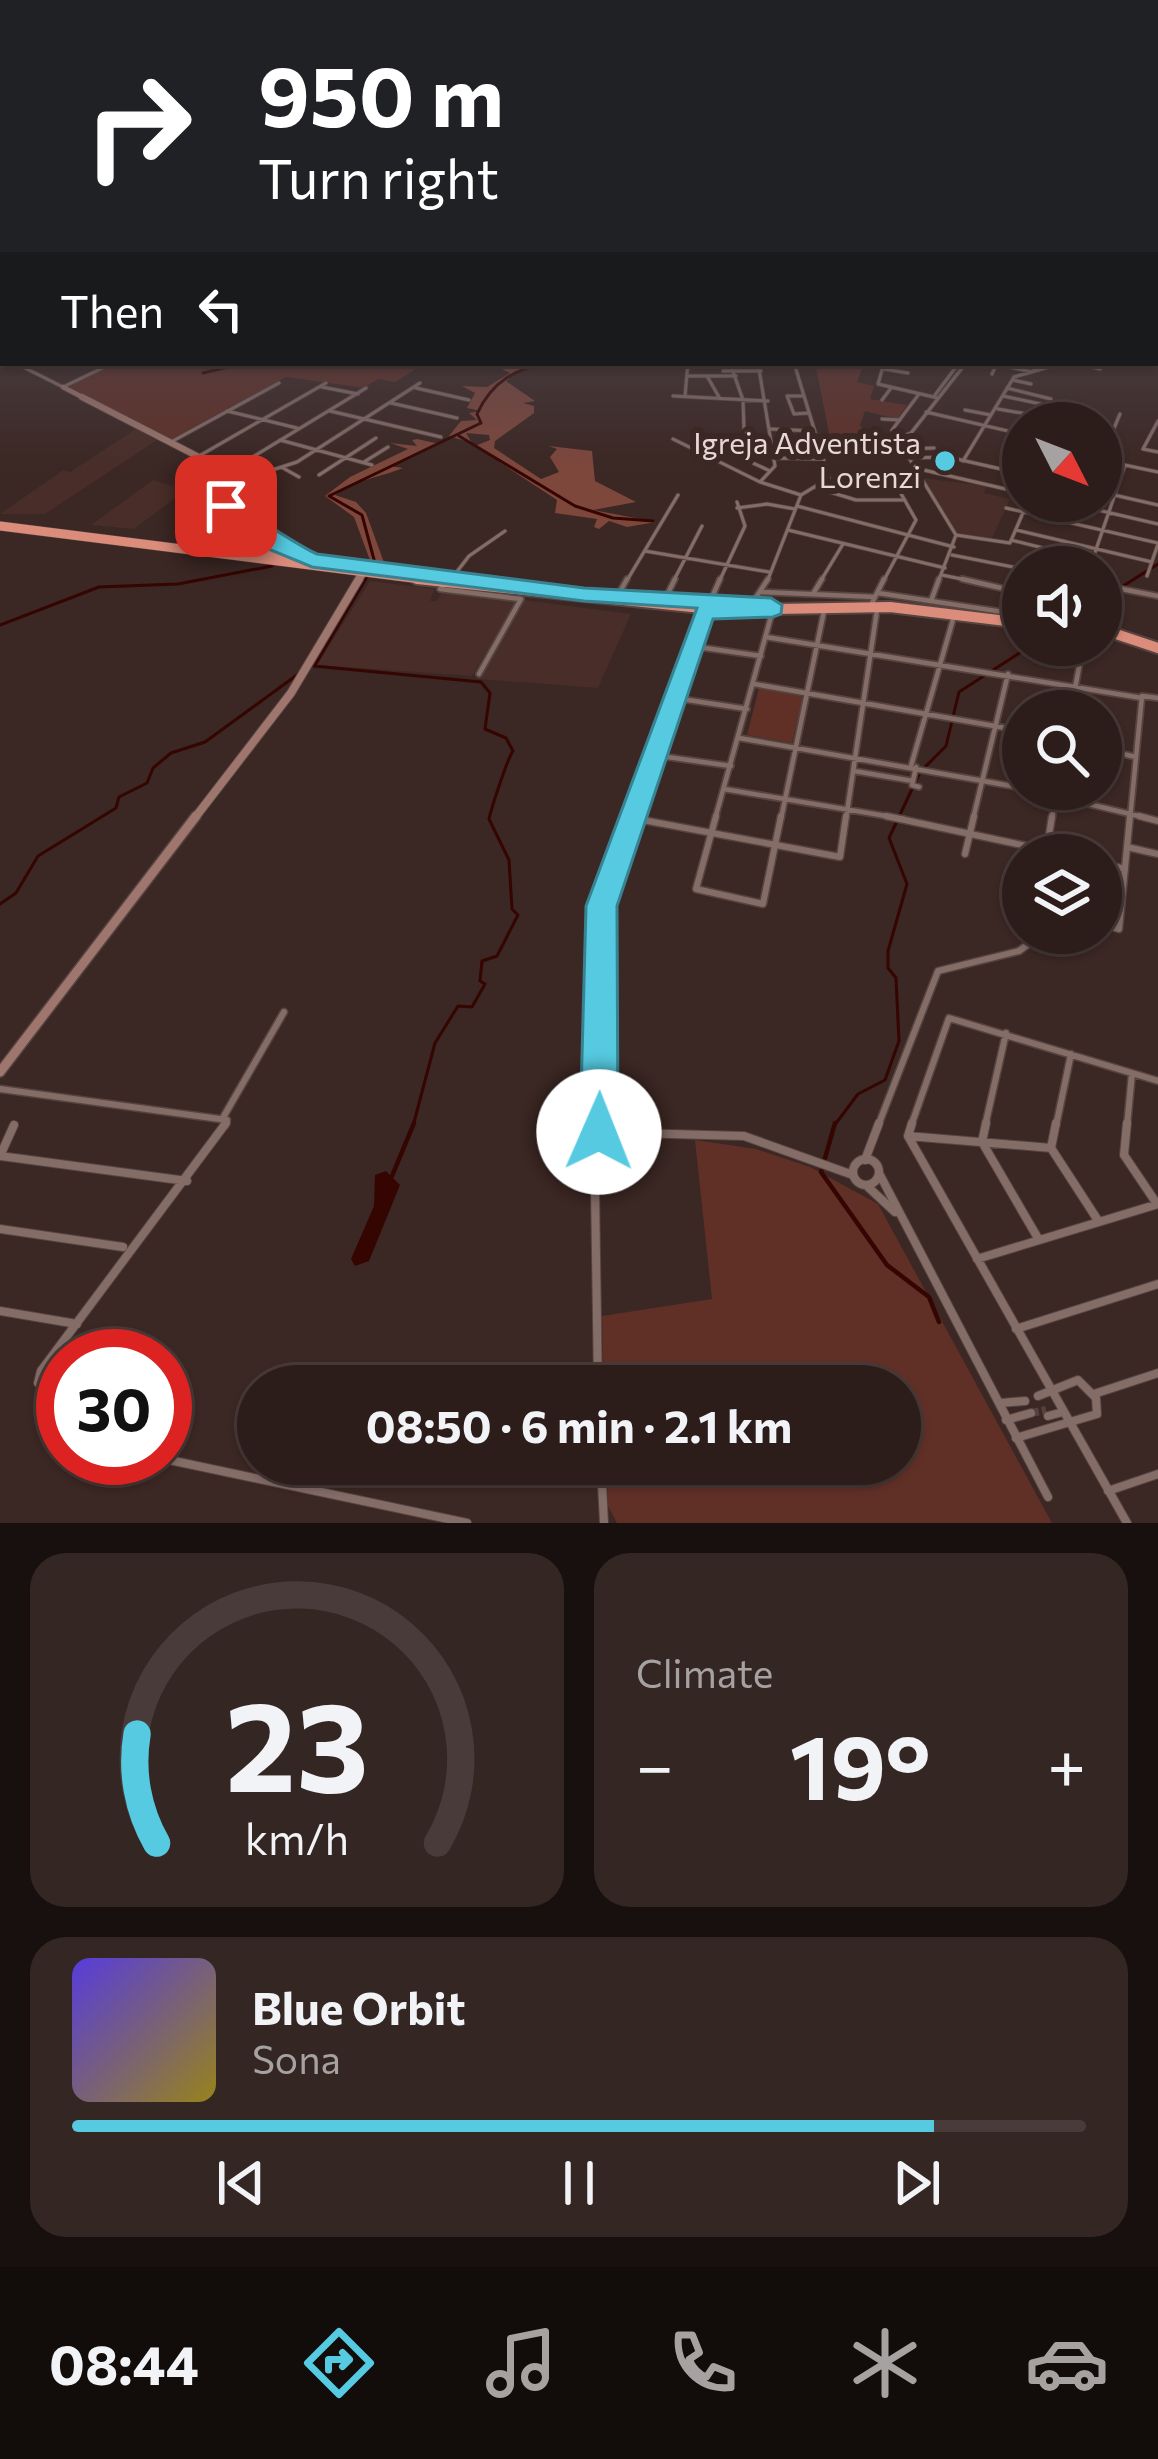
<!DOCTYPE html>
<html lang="en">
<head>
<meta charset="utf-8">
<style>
	body { margin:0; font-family:Commissioner,sans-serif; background:#342623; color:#f1f3f6; height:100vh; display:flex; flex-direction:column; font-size:45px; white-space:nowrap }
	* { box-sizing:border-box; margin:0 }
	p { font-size:39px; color:#a6a2a2 }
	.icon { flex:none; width:66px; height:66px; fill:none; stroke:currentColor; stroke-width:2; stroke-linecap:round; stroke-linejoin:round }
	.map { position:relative; height:1523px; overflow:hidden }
	.side { display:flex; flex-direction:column; gap:30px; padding:30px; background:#18100e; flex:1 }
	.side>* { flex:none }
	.guide { position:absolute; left:0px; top:0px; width:1158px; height:366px; box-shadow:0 3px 9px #0004,0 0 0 3px #483b39; background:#202124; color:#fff; overflow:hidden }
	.needle { width:78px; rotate:132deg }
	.controls { position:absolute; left:1002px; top:402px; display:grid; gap:24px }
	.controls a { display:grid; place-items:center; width:120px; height:120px; border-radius:50%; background:#2c1d1a; box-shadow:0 3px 9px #0004,0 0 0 3px #483b39; font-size:60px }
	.speed { position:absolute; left:36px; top:1329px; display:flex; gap:24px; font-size:60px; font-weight:700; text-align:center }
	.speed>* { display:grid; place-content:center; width:156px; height:156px; border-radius:50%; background:#2c1d1a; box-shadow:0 3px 9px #0004,0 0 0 3px #483b39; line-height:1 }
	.speed .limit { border:18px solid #d22; background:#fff; color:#111 }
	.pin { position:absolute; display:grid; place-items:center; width:102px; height:102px; color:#fff; margin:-51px; border-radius:24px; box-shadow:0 6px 18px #0006 }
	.me { position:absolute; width:132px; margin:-66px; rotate:1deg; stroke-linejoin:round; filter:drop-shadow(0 0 9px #0008) }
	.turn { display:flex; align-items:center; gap:42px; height:252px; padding:0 60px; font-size:54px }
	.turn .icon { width:156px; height:156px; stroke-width:2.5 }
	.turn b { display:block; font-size:84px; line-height:102px }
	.then { display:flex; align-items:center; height:114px; padding:0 60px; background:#0003; gap:24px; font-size:45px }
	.big { font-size:90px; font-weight:700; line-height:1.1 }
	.side .widget { flex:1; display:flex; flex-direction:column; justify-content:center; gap:18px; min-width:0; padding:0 42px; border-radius:36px; background:#342623 }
	.side .dial { align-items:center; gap:0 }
	.dial svg { height:312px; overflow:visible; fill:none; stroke:#483b39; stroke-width:7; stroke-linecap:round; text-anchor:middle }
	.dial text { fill:#f1f3f6; stroke:none }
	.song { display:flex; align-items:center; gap:36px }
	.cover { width:144px; height:144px; border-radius:18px; background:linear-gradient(135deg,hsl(250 70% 55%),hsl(50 70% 35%)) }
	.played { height:12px; border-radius:6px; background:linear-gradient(90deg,#55cae0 85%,#483b39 85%) }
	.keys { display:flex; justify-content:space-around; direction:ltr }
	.heat { display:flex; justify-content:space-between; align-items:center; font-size:66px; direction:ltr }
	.side .tiles { flex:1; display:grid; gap:30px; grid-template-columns:1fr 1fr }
	.widget:last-child { grid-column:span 2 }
	.trip { position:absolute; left:237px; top:1365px; width:684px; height:120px; border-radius:60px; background:#2c1d1a; box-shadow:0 3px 9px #0004,0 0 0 3px #483b39; font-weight:700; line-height:120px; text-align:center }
	.tab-bar { display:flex; height:192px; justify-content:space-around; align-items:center; background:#120c0a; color:#a6a2a2 }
	.tab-bar .icon { width:84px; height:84px }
	.tab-bar .on { color:#55cae0 }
	.tab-bar b { font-size:54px; color:#f1f3f6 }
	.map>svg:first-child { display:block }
	.built { fill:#482d28 }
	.green { fill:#603027 }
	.forest { fill:#7d473c }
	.water { fill:#350501 }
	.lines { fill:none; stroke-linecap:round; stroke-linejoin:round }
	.stream-far1 { stroke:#350501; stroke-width:3 }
	.stream { stroke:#350501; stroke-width:4.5 }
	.street-tunnel { stroke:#55423e; stroke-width:8; stroke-dasharray:8 3; stroke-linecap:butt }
	.street-far3-casing { stroke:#554440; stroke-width:4.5 }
	.street-far2-casing { stroke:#554440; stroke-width:8 }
	.street-far1-casing { stroke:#554440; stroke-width:9 }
	.street-casing { stroke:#554440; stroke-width:10 }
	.secondary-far3-casing { stroke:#554440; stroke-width:6 }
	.secondary-far2-casing { stroke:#554440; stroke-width:8 }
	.secondary-far1-casing { stroke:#554440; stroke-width:10 }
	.secondary-casing { stroke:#554440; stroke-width:12 }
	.highway-far1-casing { stroke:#554440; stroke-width:10 }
	.highway-casing { stroke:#554440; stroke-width:14 }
	.street-far3 { stroke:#846c67; stroke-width:3 }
	.street-far2 { stroke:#846c67; stroke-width:4.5 }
	.street-far1 { stroke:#846c67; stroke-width:6 }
	.street { stroke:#846c67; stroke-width:8 }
	.secondary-far3 { stroke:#9e766d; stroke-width:4.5 }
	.secondary-far2 { stroke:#9e766d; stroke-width:6 }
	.secondary-far1 { stroke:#9e766d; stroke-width:8 }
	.secondary { stroke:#9e766d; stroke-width:9 }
	.highway-far1 { stroke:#db8c7b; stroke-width:9 }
	.highway { stroke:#db8c7b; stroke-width:10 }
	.route { fill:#55cae0; stroke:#378392; stroke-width:3 }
	.poi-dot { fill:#55cae0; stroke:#3b2723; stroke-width:4.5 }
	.labels { text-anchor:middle; stroke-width:12; stroke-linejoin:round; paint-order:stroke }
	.far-poi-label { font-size:30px; fill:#e6d8d5; stroke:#3b2723; text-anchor:end }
</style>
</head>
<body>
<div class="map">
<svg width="1158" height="1523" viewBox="0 0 1158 1523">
	<rect width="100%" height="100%" fill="#3b2723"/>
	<path class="built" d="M136,429l21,11 -112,74h-45l63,-44 7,2z
		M202,464l12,5 -80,60 -43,-4 62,-45 19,6z
		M922,478l65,8 -3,7 26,6 -18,39 -36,-5z
		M370,581l65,8 -5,12h7l6,-11 75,9 -46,77 -155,-11z
		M524,600l107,14 -33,74 -120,-9z"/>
	<path class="green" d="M115,363h311l-31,19 -17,-3 -14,9 -78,-11 -114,62 -105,-53z
		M815,363h49l-7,19 17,4 -4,13 37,6 -10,14 -32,-8 -5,14 9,15 -38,3z
		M759,688l44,8 -11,47 -45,-8z
		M695,1140l61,9 54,18 68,37 174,319h-435l-9,-17 -1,-42h293v-78h-296l-2,-70 110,-17z"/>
	<path class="forest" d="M523,363l26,1 -32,8 -11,9 29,20 -12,2 11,3v7l-39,28 -1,7 47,31 18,-7 -9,-15 7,-8 -8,-3 43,5 3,30 41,21 -43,8 63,12 -29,5 -18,-6 -10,8 -5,-2 3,-8 -42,-6 2,-13 -82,-54 15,-6 -1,-5 -23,-2 6,10 -23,-7 12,-15 16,-1 -8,-7 12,-2 -14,-3 8,-15 -13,-7 25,1 23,-14 -21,-10z
		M417,439l23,5 -51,22 14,2c-21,9 -46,11 -68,27l21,7 10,11 20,55 -72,-9 57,4 -17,-46 -29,-21 25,-19 58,-28 -18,-6 27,3 -5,-6z"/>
	<path class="water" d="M386,1171l14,14 -31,76 -14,5 -4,-7 23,-53 1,-31z"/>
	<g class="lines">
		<path class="stream-far1" d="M0,365l11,-2
			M203,373l42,-10
			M459,436l116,70 38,12 40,3
			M320,557l56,7
			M376,567l-14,-52 -33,-19 152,-73 -4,-9c15,-33 39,-46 73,-51
			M1101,600l57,-36
			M0,625l99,-38 79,-3 94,-18
			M315,665l53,-90
			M314,666l167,16 9,11 -5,36 21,9 7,13c-5,6 -22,58 -24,68l20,41 3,49 6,6 -21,41 -15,5 -2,20 5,3 -13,23 -14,-1 -23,37 -22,83
			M0,904l16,-11 22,-37 78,-48 3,-11 28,-14 6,-15 18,-15 34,-11 96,-70
			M834,1126l24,-32 27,-14 14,-39 -3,-63 -8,-10v-17l19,-67 -18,-46 31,-66 26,-26 13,-54 73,-47"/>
		<path class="stream" d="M835,1123l-14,49 66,93 42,32 10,25
			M392,1176l22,-53"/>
		<path class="street-tunnel" d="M1031,1413l15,-3"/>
		<defs>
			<path id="street-far3" d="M15,363l48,24 50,-24
				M730,363l13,37 2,59
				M758,363l17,103 -15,16
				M884,363l-6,21 60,14
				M1075,363l25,6 6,-6
				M996,364l36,8 9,-9
				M689,367l19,-4
				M884,369l24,4
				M723,371h38
				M992,374l5,-11
				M687,376h49
				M707,376l12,21
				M1013,380l18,4
				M322,387l36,7
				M416,388l53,12
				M1007,388l44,11
				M919,394l-27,36 64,105
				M935,395l24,-32
				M673,396l95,5
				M685,396l3,-33
				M803,396h-16l7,18 14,-1
				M1003,396l38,8 -13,19
				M882,400l9,-12
				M391,403l66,15
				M998,409l35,6
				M965,410l26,5
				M227,411l70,17
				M330,411l111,26
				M926,412l95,22 -20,35
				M882,419l18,1
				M1158,421l-15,28 15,3
				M771,429l42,2
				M785,429l7,29
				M1010,432l13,-8
				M897,438l14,-5 55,-70
				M673,439l87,43 41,13
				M280,440l92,25
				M171,442l108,-59
				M904,449l30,-1
				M725,450l45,21
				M199,456l127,-73
				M774,458l47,1
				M909,458l39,-1 75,17
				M1101,459l19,-45
				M1101,460l57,12
				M963,461l51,-84 49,-14
				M364,462l24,-15
				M283,468l16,9
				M915,468l108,25
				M228,472l138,-84
				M319,475l57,-37
				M229,484l68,-22 123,-79
				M817,488l39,12h49
				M1101,492l57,13
				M1059,501l99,23
				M797,506l157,41
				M737,508l30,-4 28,5
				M1006,508l152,35
				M788,530l157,38
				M1016,530l136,32
				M956,535l54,8 18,-42
				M1011,540l81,20
				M645,551l124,21
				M952,555l71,14
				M1090,567l35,-102
				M942,575l34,7
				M1147,576l11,-32
				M452,578l17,-22 36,-25
				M626,582l52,-87
				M673,582l29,-56
				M719,582l26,-56 -8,-24
				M767,582l34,-87 28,-17 -35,-115
				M820,582l23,-38
				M883,582l33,-62 -21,-37
				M938,582l18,-47"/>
			<path id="street-far2" d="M962,579l61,14
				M443,585l-3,4 81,10 -42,75
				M1101,585l57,11
				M762,592l113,5
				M878,593l145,22
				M813,594l9,-15
				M617,597l10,-18
				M664,601l11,-22
				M931,601l8,-22
				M710,602l10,-23
				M753,602l15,-23
				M872,603l12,-24
				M766,637l376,61
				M691,646l70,10
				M754,684l269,47
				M675,698l72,11
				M1071,711l12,-66
				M739,738l284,50
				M1101,749l35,8
				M653,755l78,11
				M911,766l43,-150
				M916,767l-4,18 7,2
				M854,771l59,10
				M724,789l180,30
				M1026,789l125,30
				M632,818l7,1
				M631,819l60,-173 18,-34
				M715,819l57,-206
				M781,819l43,-208
				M846,819l31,-209
				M973,819l35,-145
				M1052,819l5,-30
				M1130,819l12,-123 16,2"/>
			<path id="street-far1" d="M716,816l-20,73 67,15 18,-88
				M886,816l183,39
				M1139,816l19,5
				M632,818l208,39 6,-41
				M1127,847l31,7
				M965,854l9,-38
				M1046,855l6,-39
				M1101,863l24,6
				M1101,924l18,5 11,-113
				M0,1089l227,31 -2,6
				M224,1116l60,-104
				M593,1126l6,-27
				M600,1126l1,-220 31,-90
				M878,1126l60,-155 81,-20 11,-8 2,-10
				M911,1126l38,-108 209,63
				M985,1126l21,-93
				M1056,1126l15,-72
				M1127,1126l5,-53"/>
			<path id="street" d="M594,1123l4,263
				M912,1123l-4,13 219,387
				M986,1123l-4,19 57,98
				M1056,1123l-5,25 48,74
				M1127,1123l-3,32 33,49
				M597,1132l147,4 109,39
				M908,1136l143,12
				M593,1146l8,-23
				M0,1156l187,25
				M0,1156l14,-31
				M853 1172a13 13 0 1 1 26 0a13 13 0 1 1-26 0Z
				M865,1160l14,-37
				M880,1175l168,322
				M868,1187l27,25
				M0,1229l123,18
				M977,1259l181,-55
				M0,1311l77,13
				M1016,1329l142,-45
				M1094,1394l64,-21
				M63,1402l-25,-19 3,-12 185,-248
				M1001,1403l24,-2
				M1048,1416l15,-4
				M1006,1420l25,-7
				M1016,1438l81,-24 -1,-16 -18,-18 -40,16
				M160,1458l307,65
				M601,1464l3,59
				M1108,1491l50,-17"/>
			<path id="secondary-far3" d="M63,387l25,13"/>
			<path id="secondary-far2" d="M82,397l146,75 -1,38 70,46
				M358,582l6,-10"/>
			<path id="secondary-far1" d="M194,819l97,-126 68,-114"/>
			<path id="secondary" d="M0,1072l196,-256"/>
			<path id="highway-far1" d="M0,526l444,56
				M236,551l81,9"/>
			<path id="highway" d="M417,579l304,31 169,-3 133,16
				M1101,629l57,19"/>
		</defs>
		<use href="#street-far3" class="street-far3-casing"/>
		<use href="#street-far2" class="street-far2-casing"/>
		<use href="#street-far1" class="street-far1-casing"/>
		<use href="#street" class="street-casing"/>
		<use href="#secondary-far3" class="secondary-far3-casing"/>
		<use href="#secondary-far2" class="secondary-far2-casing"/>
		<use href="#secondary-far1" class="secondary-far1-casing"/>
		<use href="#secondary" class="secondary-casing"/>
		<use href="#highway-far1" class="highway-far1-casing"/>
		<use href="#highway" class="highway-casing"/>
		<use href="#street-far3" class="street-far3"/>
		<use href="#street-far2" class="street-far2"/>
		<use href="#street-far1" class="street-far1"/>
		<use href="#street" class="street"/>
		<use href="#secondary-far3" class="secondary-far3"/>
		<use href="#secondary-far2" class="secondary-far2"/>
		<use href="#secondary-far1" class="secondary-far1"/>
		<use href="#secondary" class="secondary"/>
		<use href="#highway-far1" class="highway-far1"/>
		<use href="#highway" class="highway"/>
	</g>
	<linearGradient id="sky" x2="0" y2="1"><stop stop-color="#201513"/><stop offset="0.55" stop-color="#4f4750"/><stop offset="1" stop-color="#4f4750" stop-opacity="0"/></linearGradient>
	<rect width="1158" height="471" fill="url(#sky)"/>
	<path class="route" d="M218,502c17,-2 75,42 99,52l267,34 187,10 11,7 -1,9 -8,3 -60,2 -96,287 1,226 -6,12 -13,5 -13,-5 -6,-12 6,-226 111,-298 -113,-7 -272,-34 -46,-19 -48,-37z"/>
	<circle class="poi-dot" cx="945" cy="461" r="12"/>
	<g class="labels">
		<g class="far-poi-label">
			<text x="921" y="454">Igreja Adventista<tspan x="921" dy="34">Lorenzi</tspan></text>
		</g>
	</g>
</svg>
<div class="controls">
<a><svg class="needle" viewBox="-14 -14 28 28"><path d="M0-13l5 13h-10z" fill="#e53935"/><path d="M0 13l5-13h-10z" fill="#a6a2a2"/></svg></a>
<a><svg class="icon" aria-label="sound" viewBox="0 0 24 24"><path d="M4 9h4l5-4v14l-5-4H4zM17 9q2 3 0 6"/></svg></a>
<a><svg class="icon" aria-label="search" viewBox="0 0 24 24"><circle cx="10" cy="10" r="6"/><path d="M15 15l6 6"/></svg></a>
<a><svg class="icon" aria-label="layers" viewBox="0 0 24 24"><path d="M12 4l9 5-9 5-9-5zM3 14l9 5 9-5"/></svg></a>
</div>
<div class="speed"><div class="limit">30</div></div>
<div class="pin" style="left:226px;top:506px;background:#d93025"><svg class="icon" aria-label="arrive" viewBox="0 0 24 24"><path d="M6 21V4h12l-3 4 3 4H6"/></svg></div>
<svg class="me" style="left:599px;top:1132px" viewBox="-20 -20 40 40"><circle r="19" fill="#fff"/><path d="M0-13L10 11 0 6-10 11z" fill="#55cae0"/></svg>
<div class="trip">08:50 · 6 min · 2.1 km</div>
<div class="guide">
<div class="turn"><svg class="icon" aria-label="right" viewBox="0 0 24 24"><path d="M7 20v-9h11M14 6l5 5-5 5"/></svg><div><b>950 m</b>Turn right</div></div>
<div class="then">Then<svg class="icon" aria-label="left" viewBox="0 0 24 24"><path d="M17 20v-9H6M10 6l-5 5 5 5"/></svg></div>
</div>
</div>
<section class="side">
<div class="tiles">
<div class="widget dial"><svg viewBox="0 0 100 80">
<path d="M14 69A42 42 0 1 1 86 69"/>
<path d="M14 69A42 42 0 0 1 9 41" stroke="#55cae0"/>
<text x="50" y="56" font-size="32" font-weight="700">23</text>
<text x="50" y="72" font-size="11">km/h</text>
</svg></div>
<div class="widget"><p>Climate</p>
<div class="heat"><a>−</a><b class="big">19°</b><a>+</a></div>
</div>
<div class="widget">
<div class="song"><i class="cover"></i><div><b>Blue Orbit</b><p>Sona</p></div></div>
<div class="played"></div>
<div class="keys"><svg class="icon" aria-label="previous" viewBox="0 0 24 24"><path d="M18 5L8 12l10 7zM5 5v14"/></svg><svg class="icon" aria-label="pause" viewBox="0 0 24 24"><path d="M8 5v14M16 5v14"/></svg><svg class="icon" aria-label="next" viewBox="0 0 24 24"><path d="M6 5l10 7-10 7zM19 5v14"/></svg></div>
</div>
</div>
</section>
<nav class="tab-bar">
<b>08:44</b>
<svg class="icon on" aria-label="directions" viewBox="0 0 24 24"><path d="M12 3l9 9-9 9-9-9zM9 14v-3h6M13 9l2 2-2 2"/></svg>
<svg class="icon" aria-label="music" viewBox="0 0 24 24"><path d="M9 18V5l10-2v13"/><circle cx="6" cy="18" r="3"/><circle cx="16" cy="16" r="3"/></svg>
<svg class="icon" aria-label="phone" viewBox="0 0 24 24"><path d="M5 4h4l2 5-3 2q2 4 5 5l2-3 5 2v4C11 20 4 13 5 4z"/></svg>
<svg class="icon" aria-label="climate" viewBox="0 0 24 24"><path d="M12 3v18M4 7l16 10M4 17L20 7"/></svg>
<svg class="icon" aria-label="car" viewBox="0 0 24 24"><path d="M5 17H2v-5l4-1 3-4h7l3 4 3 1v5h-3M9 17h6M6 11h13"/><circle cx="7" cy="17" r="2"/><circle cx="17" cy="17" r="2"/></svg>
</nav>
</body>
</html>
